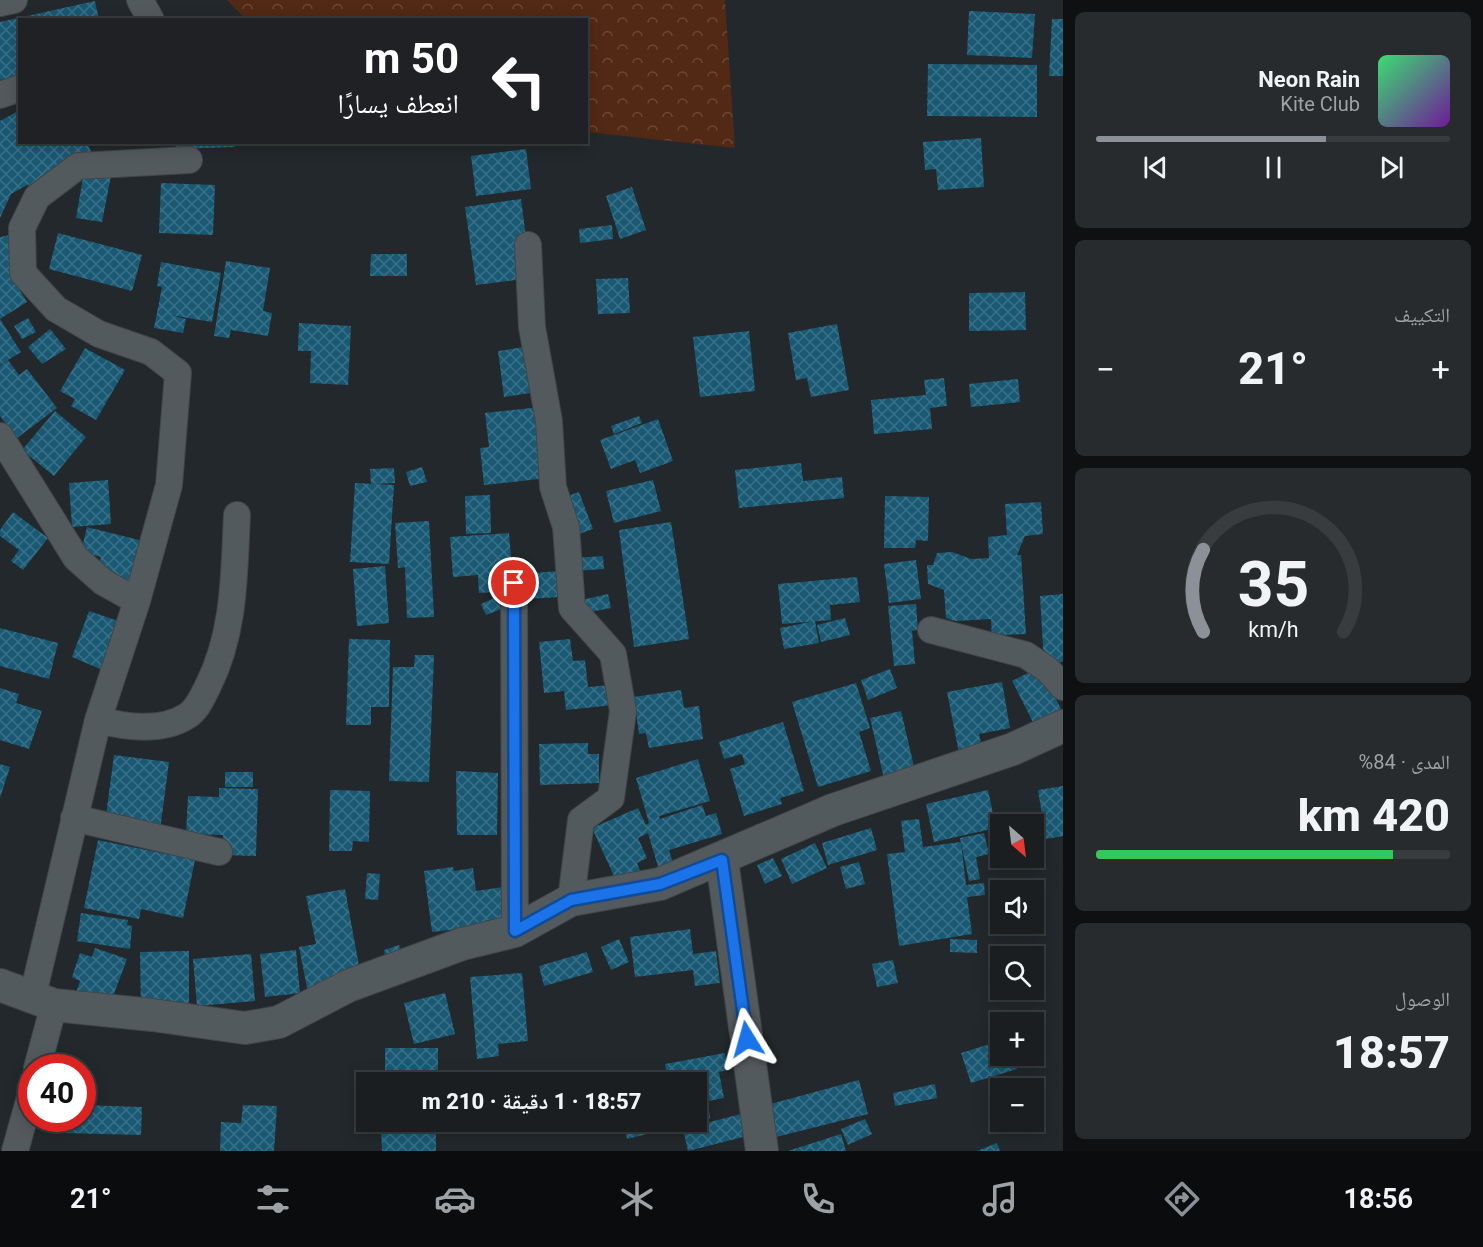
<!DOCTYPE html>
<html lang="ar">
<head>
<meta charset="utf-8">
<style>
	body { margin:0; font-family:Roboto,"Noto Naskh Arabic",sans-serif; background:#272b2d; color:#f1f3f6; direction:rtl; height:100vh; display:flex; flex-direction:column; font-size:22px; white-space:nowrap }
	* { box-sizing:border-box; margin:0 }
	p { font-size:20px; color:#9fa2a5 }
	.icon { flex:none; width:33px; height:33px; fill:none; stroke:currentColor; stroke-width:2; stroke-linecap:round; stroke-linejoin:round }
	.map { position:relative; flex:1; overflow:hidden; direction:ltr }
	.details { display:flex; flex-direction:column; gap:12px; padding:12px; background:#0e1012; width:420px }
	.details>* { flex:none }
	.hud { position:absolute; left:18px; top:18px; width:570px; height:126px; border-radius:0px; box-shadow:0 3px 15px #0003,0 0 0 2px #383c3e; direction:rtl; background:#202124; color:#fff; overflow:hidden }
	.needle { width:39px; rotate:152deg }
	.tools { position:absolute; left:990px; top:814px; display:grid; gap:12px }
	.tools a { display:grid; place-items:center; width:54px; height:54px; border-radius:0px; background:#1a1e20; box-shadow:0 3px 15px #0003,0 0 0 2px #383c3e; font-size:30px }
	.speed { position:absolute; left:18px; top:1054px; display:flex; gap:12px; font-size:30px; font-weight:700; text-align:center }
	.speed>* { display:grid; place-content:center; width:78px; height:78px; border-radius:50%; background:#1a1e20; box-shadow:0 3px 15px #0003,0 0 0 2px #383c3e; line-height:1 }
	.speed .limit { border:9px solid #d22; background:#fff; color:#111 }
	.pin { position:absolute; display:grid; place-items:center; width:51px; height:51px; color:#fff; margin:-26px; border:3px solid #fff; border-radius:50%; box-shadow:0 2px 6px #0007 }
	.me { position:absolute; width:66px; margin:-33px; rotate:352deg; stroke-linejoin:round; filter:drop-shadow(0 0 4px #0008) }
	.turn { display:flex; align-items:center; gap:21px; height:126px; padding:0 30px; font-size:27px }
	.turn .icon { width:78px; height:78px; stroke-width:2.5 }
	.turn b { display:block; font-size:42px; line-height:51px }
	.big { font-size:45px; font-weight:800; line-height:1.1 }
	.details .widget { flex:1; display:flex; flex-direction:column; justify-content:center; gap:9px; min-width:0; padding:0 21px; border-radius:9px; background:#272b2d }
	.details .dial { align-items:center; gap:0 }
	.dial svg { height:156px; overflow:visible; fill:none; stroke:#383c3e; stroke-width:7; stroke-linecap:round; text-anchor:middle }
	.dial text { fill:#f1f3f6; stroke:none }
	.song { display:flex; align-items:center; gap:18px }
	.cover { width:72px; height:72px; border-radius:9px; background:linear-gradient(135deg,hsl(140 70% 55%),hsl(280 70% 35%)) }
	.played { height:6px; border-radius:3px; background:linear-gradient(90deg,#8c9099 65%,#383c3e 65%) }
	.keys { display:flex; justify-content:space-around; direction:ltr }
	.heat { display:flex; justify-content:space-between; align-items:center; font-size:33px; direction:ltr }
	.charge { height:9px; border-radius:4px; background:linear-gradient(90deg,#34c759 84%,#383c3e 0) }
	.trip { position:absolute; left:356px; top:1072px; width:351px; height:60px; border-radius:0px; background:#1a1e20; box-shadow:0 3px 15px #0003,0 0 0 2px #383c3e; font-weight:800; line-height:60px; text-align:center; direction:rtl }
	.tabs { display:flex; height:96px; justify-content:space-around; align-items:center; background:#0a0c0d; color:#9fa2a5 }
	.tabs .icon { width:42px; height:42px }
	.tabs .on { color:#8c9099 }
	.tabs b { font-size:27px; color:#f1f3f6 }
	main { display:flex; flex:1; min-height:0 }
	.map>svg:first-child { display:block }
	.forest { fill:url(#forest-crowns) }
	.building { fill:url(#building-cross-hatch) }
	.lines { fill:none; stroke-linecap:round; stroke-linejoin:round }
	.minor-casing { stroke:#404648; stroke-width:28 }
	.tertiary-casing { stroke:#404648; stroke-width:34 }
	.minor { stroke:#535a5d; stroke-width:26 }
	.tertiary { stroke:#535a5d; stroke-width:32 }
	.route-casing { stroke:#114b97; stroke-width:15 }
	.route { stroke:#1a73e8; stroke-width:10 }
</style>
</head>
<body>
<main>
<section class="details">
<div class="widget">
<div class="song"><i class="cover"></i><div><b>Neon Rain</b><p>Kite Club</p></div></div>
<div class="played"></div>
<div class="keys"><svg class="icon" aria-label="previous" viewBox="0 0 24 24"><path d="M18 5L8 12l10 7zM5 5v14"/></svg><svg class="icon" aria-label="pause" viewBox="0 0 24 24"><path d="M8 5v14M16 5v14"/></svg><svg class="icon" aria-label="next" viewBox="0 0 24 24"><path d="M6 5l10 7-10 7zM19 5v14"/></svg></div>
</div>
<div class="widget"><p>التكييف</p>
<div class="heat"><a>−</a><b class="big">21°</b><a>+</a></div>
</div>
<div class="widget dial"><svg viewBox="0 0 100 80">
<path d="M14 69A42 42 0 1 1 86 69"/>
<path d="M14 69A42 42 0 0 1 14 27" stroke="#8c9099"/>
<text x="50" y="56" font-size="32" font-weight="700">35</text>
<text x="50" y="72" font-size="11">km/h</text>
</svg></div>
<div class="widget"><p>المدى · 84%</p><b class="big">420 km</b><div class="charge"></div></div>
<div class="widget"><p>الوصول</p><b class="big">18:57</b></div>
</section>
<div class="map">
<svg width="1063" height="1151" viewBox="0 0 1063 1151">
	<defs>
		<pattern id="forest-crowns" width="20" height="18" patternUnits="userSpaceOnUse" patternTransform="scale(1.5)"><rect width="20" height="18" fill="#522914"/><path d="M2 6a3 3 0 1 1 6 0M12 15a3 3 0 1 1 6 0" fill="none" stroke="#6b4836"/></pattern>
		<pattern id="building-cross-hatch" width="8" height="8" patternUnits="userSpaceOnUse" patternTransform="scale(1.5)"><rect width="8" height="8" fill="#195974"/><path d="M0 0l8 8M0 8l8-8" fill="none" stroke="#3a7188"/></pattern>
	</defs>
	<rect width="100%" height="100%" fill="#22282b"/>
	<path class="forest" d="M227,0h498l10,148 -148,-16 -1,-112 -341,-1z"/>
	<path class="building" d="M95,1l4,19h-79v55l-20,5v-58z
		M969,11l66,3 -3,44 -65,-3z
		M1052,19h11v57h-14z
		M928,64l109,1v52l-110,-1z
		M20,110v32h66l6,11 -70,47 7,-16 -18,10 -11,24v-97z
		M981,138l3,49 -46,3 -2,-21 -11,1 -2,-28z
		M176,142h59v5l-59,2z
		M526,149l5,40 -55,7 -5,-40z
		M85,166l27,5 -10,51 -26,-4z
		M161,183l54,2 -2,50 -54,-2z
		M632,187l14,43 -26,9 -14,-43z
		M521,199l5,38 -3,42 -47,6 -11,-78z
		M612,225l1,14 -33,4 -1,-14z
		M58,233l84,22 -10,36 -83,-22z
		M10,235l10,56 7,11 -27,17 21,33 -21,13v-128z
		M371,254h36v22h-37z
		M226,261l44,7 -7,43 9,2 -4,23 -37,-6 -2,8 -15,-2z
		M161,262l60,11 -9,49 -42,-7 16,4 -3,14 -29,-5 8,-41 -5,-1z
		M628,278l2,35 -32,1 -2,-35z
		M1025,292l1,38 -57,1v-38z
		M28,318l8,14 -14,7 -8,-13z
		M299,323l52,3 -3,59 -38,-2 1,-32h-13z
		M837,324l12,66 -38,7 -4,-19 -11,2 -8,-47z
		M50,329l16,20 -24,15 -14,-17z
		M749,331l6,60 -55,6 -7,-60z
		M524,347l6,46 -26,4 -6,-46z
		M85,348l40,22 -29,50 -25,-14 4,-7 -15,-8z
		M8,360l11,15 8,-6 30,39 -40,30 -17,-22v-50z
		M944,378l3,28 -17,2 2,21 -58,5 -3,-34 55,-5 -2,-15z
		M1018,379l2,23 -49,5 -2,-23z
		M541,407l7,71 -64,7 -4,-37 9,-1 -4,-34z
		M55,411l31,26 -32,39 -32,-26z
		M639,416l3,7 -28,11 -3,-8z
		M658,419l15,42 -33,12 -5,-13 -24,9 -11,-29z
		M801,463l2,18 39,-4 2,21 -105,10 -4,-38z
		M422,467l5,15 -17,4 -4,-14z
		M394,468l1,15 -24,1 -1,-15z
		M108,480l3,44 -39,3 -3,-44z
		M653,480l8,31 -47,12 -8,-32z
		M355,483l39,2 -5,79 -39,-2z
		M579,492l14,37 -17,6 -14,-37z
		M490,495l1,38 -25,1 -1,-38z
		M885,496l44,1 -1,44 -12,-1 -1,8h-31z
		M1041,502l2,32 -18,2 -8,19h4l5,79 -24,1 -3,8 -7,-3 -1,-21 -36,2 -9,-3 -2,-28 -16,-6 -1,-19h6l4,-12 15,-1 19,7 18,-1 -1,-21 19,-2 -2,-31z
		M13,512l35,26 -25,32 -12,-9 8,-11 -19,-14v-6z
		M429,521l5,96 -27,1 -2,-51 -7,1 -3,-45z
		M671,522l18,117 -55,8 -15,-117z
		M87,527l60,15 -11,42 -39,-9 4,-18 -20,-5z
		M509,533l3,35 -19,2 2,22 -16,1 -1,-18 -25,2 -3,-40z
		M603,556l1,13 -30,2 -1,-13z
		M916,560l5,39 -32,4 -5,-39z
		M385,566l4,57 -32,3 -4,-57z
		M558,571l2,26 -34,2 -2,-25z
		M857,577l3,25 -30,3 1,15 -49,4 -4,-40z
		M608,594l3,14 -26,5 -3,-13z
		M1063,594v68l-19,1 -4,-67z
		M499,596l5,12 -18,7 -5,-11z
		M916,604l2,26 -6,1 3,33 -21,2 -6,-60z
		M89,611l35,12 -19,48 -33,-14z
		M845,618l5,17 -29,7 -4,-17z
		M815,621l4,22 -35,6 -4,-21z
		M0,628l58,15 -9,36 -49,-13z
		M349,639l41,1 -1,67h-18v18h-25z
		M570,639l3,22 12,-1 3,27 23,-2 2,20 -47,5 -2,-19 -20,2 -5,-51z
		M415,655h19l-5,127 -40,-1 4,-114h21z
		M1040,667l23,46 -24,21 -27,-53z
		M890,669l7,19 -29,12 -7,-20z
		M1002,682l8,46 -31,6 3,15 -23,4 -12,-61z
		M856,683l14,45 -11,4 12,39 -53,16 -26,-85z
		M0,688l19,6 -3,9 26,8 -13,38 -29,-9z
		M681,690l3,18 15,-2 4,33 -54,9 -3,-15 -7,1 -5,-37z
		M901,711l15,64 -31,8 -15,-65z
		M783,722l21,69 -24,7 2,6 -38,12 -14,-47 15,-5 -3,-10 -18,5 -5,-17z
		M588,743v11h11v29l-59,2 -1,-41z
		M114,755l55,7 -9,68 -55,-7z
		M698,759l12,42 -51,15 1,3 42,-14 4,11 10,-3 6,21 -53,16 5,16 -15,4 -11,-37 -10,5 9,20 -10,5 5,13 -23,11 -27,-59 46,-20 8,17 3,-2 -13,-45z
		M0,764l10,3 -10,31z
		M456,771l42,2 -1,62h-40z
		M225,772h28v15h-28z
		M1063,786v50l-17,3 -8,-49z
		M219,788l39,1 -2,67 -34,-1 1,-20 -37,-1 2,-38 31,1z
		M330,790l40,1 -1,51 -16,-1 -1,10h-23z
		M988,790l8,38 -62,14 -8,-38z
		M919,819l4,28 38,-5 5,43 18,-2 1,12 -18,2 5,37 -73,12 -12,-92 18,-2 -4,-31z
		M871,828l6,22 -49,15 -6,-22z
		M984,833l5,21 -13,3 4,22 -11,2 -9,-43z
		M98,840l97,20 -12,58 -42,-9 -2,10 -55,-11z
		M815,843l12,25 -35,16 -11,-25z
		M773,858l9,18 -17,8 -8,-19z
		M859,862l6,22 -19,5 -6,-22z
		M453,867l1,4 19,-3 3,23 27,-4 5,36 -76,9 -8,-61z
		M367,873l13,1 -2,26 -13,-1z
		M345,889l16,88 -54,11 -8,-41 17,-3 -10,-48z
		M81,913l47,7 -1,5 5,1 -2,23 -53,-8z
		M690,929l3,25 23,-3 4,32 -25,3 -2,-16 -58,7 -5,-40z
		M619,939l10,23 -18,8 -10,-23z
		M950,939l27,1v13l-27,-1z
		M399,945l4,12 -16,5 -3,-12z
		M95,948l32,11 -18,48 -34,-12 5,-14 -8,-4 8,-24 12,4z
		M296,950l4,43 -35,4 -5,-43z
		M189,951v59l-48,1 -1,-59z
		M587,952l6,20 -49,14 -5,-20z
		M251,954l4,47 -58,5 -4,-47z
		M893,960l5,23 -21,4 -5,-23z
		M522,973l6,68 -30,3 1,12 -22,3 -7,-82z
		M445,993l10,41 -41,10 -10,-41z
		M1000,1041v15h13l4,13 -46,14 -10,-30z
		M385,1048h53v35h-53z
		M725,1053l3,17 -9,2 5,26 -16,3 2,17 -14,2v-37h-28l-3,-19z
		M635,1074l2,9h-22l-1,-5z
		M859,1080l9,34 -92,23 -9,-32z
		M935,1084l2,14 -42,8 -2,-13z
		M82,1105l60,2 -1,28 -78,-2v-14h19z
		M243,1105l34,1 -3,45h-54l1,-29 20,1z
		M741,1114l6,22 -59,15 -5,-22z
		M865,1119l7,15 -24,11 -7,-16z
		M623,1122h22l2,12 -20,5z
		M436,1126v25h-54l-1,-23z
		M841,1134l5,17h-58z
		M997,1143l3,8h-23z"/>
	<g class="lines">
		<defs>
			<path id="minor" d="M140,0l11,20
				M0,3l14,-3
				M0,95l20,-7
				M528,245l4,82 17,94 4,66 13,40 6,81 41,46 10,57 -12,87 -30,22 -10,80
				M0,436l76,122 27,24 34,19
				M514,583l1,348
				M931,630l95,25 22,15 15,17
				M98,720l39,-119 32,-116 9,-112 -27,-21 -52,-18 -43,-25 -33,-36 -1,-45 15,-31 41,-31 111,-6
				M74,818l145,34
				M32,999l66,-279c27,7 64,12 89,-4 11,-7 15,-19 21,-30 27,-54 26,-111 29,-171
				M37,1068l17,-63
				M15,1151l17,-61"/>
			<path id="tertiary" d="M722,860l40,291
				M0,985l54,20 98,10 93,13 34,-6 69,-36 114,-42 53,-13 56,-31 89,-16 173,-74 180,-61 50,-23"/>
		</defs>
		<use href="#minor" class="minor-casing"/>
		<use href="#tertiary" class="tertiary-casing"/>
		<use href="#minor" class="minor"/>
		<use href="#tertiary" class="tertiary"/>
	</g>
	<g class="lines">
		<defs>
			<path id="route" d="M514,583l1,348 56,-31 89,-16 62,-24 25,179"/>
		</defs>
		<use href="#route" class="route-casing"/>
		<use href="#route" class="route"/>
	</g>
</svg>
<div class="tools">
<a><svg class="needle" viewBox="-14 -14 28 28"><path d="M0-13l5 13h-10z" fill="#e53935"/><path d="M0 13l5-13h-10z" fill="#9fa2a5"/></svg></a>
<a><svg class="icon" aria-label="sound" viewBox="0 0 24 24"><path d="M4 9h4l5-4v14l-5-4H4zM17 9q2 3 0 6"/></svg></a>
<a><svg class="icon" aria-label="search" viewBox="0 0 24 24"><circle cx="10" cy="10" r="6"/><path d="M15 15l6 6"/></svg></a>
<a>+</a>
<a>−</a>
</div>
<div class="speed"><div class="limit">40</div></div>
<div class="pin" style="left:514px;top:583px;background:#d93025"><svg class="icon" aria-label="arrive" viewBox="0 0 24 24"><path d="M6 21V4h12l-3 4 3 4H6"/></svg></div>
<svg class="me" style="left:747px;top:1039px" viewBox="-20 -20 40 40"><path d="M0-17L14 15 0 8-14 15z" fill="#1a73e8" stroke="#fff" stroke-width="4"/></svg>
<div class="trip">18:57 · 1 دقيقة · 210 m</div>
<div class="hud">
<div class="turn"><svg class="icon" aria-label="left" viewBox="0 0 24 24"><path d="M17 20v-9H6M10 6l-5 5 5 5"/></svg><div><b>50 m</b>انعطف يسارًا</div></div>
</div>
</div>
</main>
<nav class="tabs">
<b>18:56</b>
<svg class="icon on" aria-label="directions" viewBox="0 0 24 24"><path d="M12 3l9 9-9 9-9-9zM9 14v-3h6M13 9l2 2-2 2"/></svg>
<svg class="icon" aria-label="music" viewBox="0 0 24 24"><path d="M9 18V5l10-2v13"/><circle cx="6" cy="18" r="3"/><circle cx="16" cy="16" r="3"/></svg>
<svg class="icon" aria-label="phone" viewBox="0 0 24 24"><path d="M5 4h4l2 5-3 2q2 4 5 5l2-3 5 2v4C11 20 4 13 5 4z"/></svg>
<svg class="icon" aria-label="climate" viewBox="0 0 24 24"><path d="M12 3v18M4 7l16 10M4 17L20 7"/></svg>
<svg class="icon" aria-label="car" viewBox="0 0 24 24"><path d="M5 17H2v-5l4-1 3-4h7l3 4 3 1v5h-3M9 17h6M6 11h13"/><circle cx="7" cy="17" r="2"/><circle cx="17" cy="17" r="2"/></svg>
<svg class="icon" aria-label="filters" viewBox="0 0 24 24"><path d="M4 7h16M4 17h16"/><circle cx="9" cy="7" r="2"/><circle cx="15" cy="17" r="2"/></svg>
<b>21°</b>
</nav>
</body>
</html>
